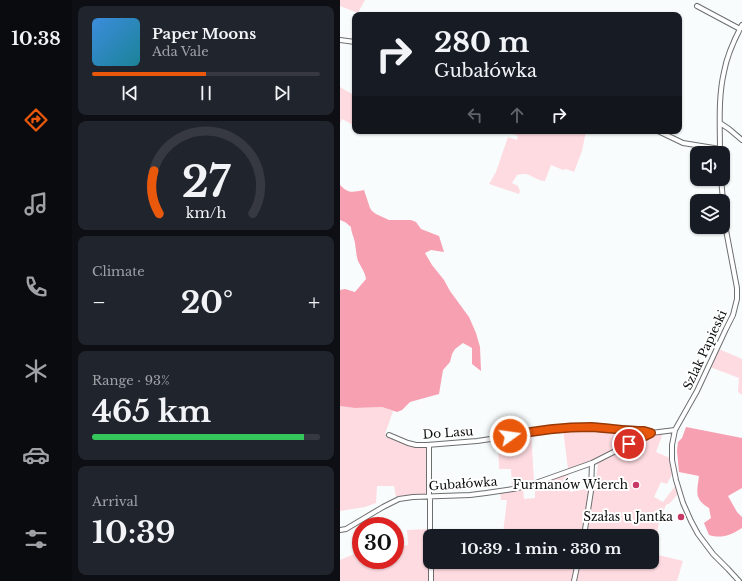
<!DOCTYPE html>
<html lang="en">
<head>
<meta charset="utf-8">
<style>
	body { margin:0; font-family:"Libre Baskerville",serif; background:#20242c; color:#f1f3f6; height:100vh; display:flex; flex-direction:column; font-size:15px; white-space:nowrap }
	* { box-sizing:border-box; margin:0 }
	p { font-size:13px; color:#9ea1a6 }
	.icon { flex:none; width:22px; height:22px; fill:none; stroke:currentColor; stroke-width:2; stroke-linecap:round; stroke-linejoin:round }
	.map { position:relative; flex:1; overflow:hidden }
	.side { display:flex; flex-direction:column; gap:6px; padding:6px; background:#0d0f14; width:268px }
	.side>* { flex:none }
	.hud { position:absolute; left:12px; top:12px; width:330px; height:122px; border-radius:8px; box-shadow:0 1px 3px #0004; background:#171b24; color:#f1f3f6; overflow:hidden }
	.buttons { position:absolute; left:350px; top:146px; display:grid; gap:8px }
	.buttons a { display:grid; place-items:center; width:40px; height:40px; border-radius:8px; background:#171b24; box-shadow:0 1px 3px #0004; font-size:20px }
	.speed { position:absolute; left:12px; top:517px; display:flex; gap:8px; font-size:20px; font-weight:700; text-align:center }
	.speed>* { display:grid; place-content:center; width:52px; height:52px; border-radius:50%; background:#171b24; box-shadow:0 1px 3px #0004; line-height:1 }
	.speed .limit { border:6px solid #d22; background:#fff; color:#111 }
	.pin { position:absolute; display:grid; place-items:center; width:34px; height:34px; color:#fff; margin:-17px; border:2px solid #fff; border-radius:50%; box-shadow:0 1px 4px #0007 }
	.me { position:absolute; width:44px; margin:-22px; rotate:76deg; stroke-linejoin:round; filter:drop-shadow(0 0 3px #0008) }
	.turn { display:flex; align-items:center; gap:14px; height:84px; padding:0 16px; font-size:18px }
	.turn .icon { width:52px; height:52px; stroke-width:2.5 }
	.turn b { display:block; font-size:28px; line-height:34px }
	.lanes { display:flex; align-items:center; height:38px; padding:0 16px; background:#0003; justify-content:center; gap:20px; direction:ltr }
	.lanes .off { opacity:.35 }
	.big { font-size:30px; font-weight:800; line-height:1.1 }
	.side .tile { flex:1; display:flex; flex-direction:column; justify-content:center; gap:6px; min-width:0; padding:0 14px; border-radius:8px; background:#20242c }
	.side .dial { align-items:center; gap:0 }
	.dial svg { height:104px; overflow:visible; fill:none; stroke:#363941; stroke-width:7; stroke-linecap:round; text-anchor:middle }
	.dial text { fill:#f1f3f6; stroke:none }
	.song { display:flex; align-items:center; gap:12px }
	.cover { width:48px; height:48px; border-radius:6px; background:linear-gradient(135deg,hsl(210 70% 55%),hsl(190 70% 35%)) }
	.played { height:4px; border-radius:2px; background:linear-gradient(90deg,#ea580c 50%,#363941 50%) }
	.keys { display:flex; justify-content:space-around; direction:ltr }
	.heat { display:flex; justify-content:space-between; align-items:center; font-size:22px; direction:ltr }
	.charge { height:6px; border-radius:3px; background:linear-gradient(90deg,#34c759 93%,#363941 0) }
	.trip { position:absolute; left:83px; top:529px; width:236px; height:40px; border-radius:8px; background:#171b24; box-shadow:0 1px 3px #0004; font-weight:800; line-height:40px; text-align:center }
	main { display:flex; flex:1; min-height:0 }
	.dock { display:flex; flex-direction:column; width:72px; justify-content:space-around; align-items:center; background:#090b0e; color:#9ea1a6 }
	.dock .icon { width:28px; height:28px }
	.dock .on { color:#ea580c }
	.dock b { font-size:18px; color:#f1f3f6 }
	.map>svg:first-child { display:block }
	.green { fill:#fedbe1 }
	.forest { fill:#f7a0b2 }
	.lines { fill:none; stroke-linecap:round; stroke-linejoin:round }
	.minor-casing { stroke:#6c6f70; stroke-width:6 }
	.minor { stroke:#fff; stroke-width:4 }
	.route-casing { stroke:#983908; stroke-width:10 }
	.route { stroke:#ea580c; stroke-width:7 }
	.poi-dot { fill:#c83a65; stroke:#fff; stroke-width:1.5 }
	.labels { text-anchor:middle; stroke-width:4; stroke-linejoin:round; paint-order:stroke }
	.street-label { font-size:12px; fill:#0c0d0d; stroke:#fff }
	.poi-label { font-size:12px; fill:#0c0d0d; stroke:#fff; text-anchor:end }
</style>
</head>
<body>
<main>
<nav class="dock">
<b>10:38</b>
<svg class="icon on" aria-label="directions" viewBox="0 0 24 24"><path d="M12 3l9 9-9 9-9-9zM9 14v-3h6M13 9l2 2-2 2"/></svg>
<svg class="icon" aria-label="music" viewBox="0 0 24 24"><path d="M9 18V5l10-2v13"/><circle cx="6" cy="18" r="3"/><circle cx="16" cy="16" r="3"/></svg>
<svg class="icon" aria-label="phone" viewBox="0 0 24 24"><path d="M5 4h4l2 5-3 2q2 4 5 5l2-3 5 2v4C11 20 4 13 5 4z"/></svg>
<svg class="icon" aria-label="climate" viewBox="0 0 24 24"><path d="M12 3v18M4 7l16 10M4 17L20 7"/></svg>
<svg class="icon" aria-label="car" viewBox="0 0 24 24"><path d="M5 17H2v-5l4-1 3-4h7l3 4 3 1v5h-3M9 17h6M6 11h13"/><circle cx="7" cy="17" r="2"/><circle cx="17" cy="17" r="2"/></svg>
<svg class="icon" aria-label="filters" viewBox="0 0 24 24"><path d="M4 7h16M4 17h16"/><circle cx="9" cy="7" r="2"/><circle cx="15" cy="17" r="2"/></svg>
</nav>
<section class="side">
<div class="tile">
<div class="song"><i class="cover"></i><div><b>Paper Moons</b><p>Ada Vale</p></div></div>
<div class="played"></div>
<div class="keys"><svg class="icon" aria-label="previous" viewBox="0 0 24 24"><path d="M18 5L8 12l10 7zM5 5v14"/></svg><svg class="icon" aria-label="pause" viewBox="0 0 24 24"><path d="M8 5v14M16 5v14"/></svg><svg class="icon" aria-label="next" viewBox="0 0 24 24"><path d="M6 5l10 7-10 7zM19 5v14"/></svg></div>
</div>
<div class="tile dial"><svg viewBox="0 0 100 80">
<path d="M14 69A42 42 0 1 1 86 69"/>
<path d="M14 69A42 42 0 0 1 10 36" stroke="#ea580c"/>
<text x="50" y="56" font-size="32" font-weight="700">27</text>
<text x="50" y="72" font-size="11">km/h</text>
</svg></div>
<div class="tile"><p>Climate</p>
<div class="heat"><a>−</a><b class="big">20°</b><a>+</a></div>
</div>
<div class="tile"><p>Range · 93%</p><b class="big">465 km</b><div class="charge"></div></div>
<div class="tile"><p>Arrival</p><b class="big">10:39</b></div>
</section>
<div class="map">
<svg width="402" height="581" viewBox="0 0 402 581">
	<rect width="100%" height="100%" fill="#f8fcfd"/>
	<path class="green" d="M0,0h25l-7,13 -18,-7z
		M0,87l12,7 3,-5v37l-13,-7 -2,4z
		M170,131h76l-4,20 -8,21 -8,-3 -3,1 -12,-5 -6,16c-6,0 -9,-3 -14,-5 -4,-3 -9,-2 -14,-1l-5,8 6,3 2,5 -1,3 -30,-10 7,-12 12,-35 9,3 1,-4 -8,-3z
		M379,349l23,10v36l-4,-3 1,-14 -29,-11z
		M0,406l15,2 27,-1 11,4 -8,23 23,10 23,2v49l-35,2 -2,-11h-17l-1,17 -11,4 -25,4z
		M242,428l64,5 -1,1 -53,26 -24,9 -5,-40z
		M191,432l3,49 -5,2 -17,4 -1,-18h-12l-1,-30z
		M323,433l-7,19 14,6 2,16 -5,10 -6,-2 -7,15 9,5 13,-17 2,9 -8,9 -4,2 -5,12 -3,10 -4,27 29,7 -6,20h-101l4,-19h72v-26h-67l8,-57h3l2,-17c19,-10 45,-26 65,-29z
		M228,473l2,19 21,-4 -9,48h-100v-3h21l4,-33h-6l-1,-7 23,-4 1,10 11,-1v-13z
		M89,529v52h-89v-21l21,-9v9h34v-13l13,-2 -1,-15z
		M114,562h123l-4,19h-141l1,-16h21z"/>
	<path class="forest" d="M0,185c9,9 12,7 24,5l6,18 2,3 4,3 13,6h22l5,2 5,7 18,7 5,16 -13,-2 -6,3 7,12 12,15 6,11 19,26 7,16 4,14 1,24 -9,-7v-16l-9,-5 -8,6 -3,5 -2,8 -7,8 -4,24 -29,8 -8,8 -5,2 -15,-5 -27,1 -15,-2v-116l5,-1 10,3 11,-13c-1,-7 -5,-12 -8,-18 -2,-6 -2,-12 -3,-18 -1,-6 -4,-11 -4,-16l-6,-5 -5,-2z
		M346,427l56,11v50l-14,8 9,16 5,5v11c-11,7 -20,11 -33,7l-5,-12 7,-5 -2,-10c-15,-9 -12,-16 -10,-32l-20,-4 -2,-21 1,-9 4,-4z"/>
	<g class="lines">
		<defs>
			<path id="minor" d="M357,6l43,23
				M0,40l15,2
				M380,123l9,6 13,11
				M318,131l25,12 37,6
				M380,153c0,-26 -2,-56 4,-81 3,-17 10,-32 18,-47
				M381,179l5,51 11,58v11l-4,16 -7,14 -29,62 -22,39 -3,15v15l4,20 7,23 8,18 7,13 15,20 15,15 11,12
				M49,435l19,8 8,2h11l50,-4 34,-5 22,-5 18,-2 20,-2h21l35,4h17l7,2
				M89,497v-52
				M90,497v39
				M0,530l6,-1 37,-22 16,-8 14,-2 57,-2 16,-2 27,-4 17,-4 62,-22 59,-30 24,-3
				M244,536l7,-45 1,-28
				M91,581v-19
				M234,581l4,-19"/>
		</defs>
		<use href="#minor" class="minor-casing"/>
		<use href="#minor" class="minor"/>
	</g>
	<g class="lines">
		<defs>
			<path id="route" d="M170,436c27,-6 53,-9 81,-9 18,1 35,4 53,4l7,2 -22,11"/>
		</defs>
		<use href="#route" class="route-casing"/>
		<use href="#route" class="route"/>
	</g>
	<g class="poi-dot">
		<circle cx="296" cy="485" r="4"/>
		<circle cx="341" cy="517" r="4"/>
	</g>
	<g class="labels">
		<g class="street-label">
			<text transform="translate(365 350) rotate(-65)" y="4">Szlak Papieski</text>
			<text transform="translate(108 433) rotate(-4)" y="4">Do Lasu</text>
			<text transform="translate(123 484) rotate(-4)" y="4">Gubałówka</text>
		</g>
		<g class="poi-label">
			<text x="288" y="489">Furmanów Wierch</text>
			<text x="333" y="521">Szałas u Jantka</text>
		</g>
	</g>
</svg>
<div class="buttons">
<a><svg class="icon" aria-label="sound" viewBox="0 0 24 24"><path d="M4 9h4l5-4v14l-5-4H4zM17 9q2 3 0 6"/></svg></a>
<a><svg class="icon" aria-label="layers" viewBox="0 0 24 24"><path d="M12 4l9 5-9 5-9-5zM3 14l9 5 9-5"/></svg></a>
</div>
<div class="speed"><div class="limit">30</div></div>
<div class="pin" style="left:289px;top:444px;background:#d93025"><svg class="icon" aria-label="arrive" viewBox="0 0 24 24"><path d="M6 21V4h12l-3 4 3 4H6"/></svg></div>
<svg class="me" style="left:170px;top:436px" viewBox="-20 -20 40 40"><circle r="17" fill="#ea580c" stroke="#fff" stroke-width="3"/><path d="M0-11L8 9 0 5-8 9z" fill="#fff"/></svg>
<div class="trip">10:39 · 1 min · 330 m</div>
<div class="hud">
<div class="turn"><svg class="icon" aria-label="right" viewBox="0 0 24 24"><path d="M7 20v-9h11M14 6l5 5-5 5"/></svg><div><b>280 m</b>Gubałówka</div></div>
<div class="lanes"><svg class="icon off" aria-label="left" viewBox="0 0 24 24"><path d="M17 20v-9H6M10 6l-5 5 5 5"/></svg><svg class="icon off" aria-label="ahead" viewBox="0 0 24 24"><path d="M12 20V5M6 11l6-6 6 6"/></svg><svg class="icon" aria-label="right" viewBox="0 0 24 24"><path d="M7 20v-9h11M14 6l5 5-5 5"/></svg></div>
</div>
</div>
</main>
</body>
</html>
